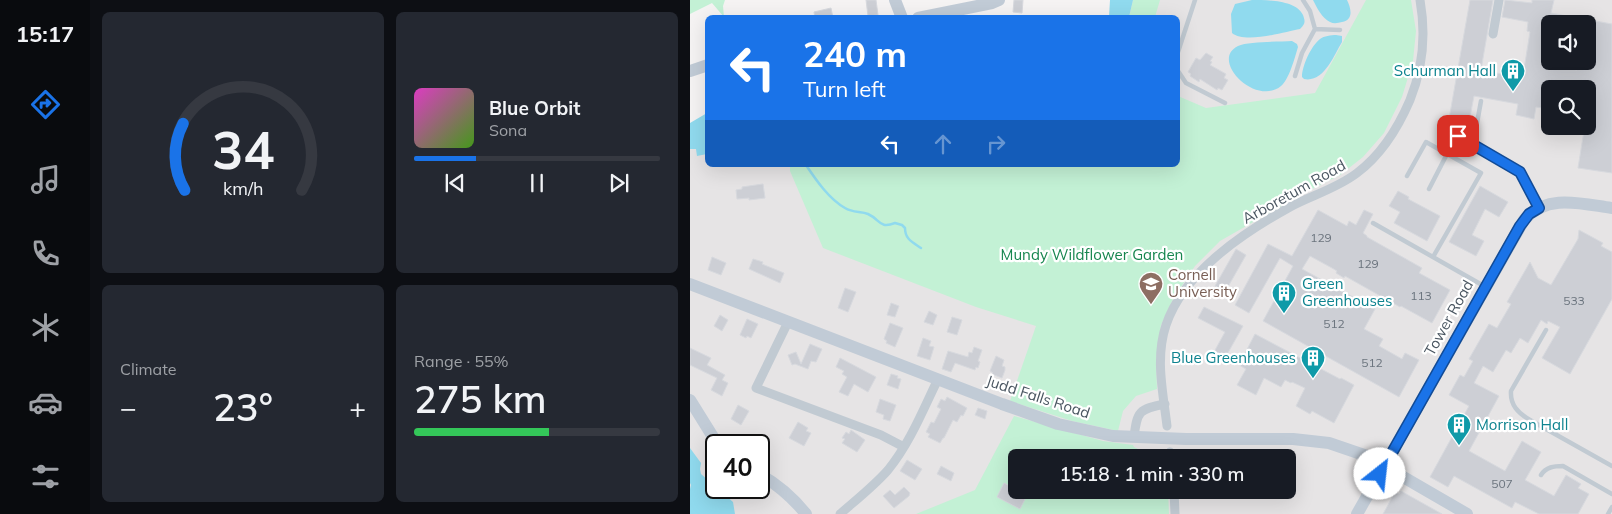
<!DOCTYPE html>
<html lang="en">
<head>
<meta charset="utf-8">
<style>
	body { margin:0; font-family:Mulish,sans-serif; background:#242831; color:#f1f3f6; height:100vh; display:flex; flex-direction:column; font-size:19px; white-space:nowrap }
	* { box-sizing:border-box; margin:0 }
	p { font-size:16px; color:#9ea1a6 }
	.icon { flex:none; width:28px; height:28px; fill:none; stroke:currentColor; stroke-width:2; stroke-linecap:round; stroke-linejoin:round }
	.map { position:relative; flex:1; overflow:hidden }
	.panel { display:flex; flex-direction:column; gap:12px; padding:12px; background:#0d0f14; width:600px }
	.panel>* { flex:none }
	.hud { position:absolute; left:15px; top:15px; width:475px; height:152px; border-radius:8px; box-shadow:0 5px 20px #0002; background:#1a73e8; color:#fff; overflow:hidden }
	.buttons { position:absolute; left:851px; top:15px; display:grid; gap:10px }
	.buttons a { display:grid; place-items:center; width:55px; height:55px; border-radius:8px; background:#171b24; box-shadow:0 5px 20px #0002; font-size:25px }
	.speed { position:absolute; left:15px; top:434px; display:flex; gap:10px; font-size:25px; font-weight:700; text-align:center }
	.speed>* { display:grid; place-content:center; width:65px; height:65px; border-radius:50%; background:#171b24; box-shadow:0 5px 20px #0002; line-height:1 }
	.speed .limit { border:2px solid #111; border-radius:8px; background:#fff; color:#111 }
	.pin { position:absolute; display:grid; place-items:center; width:42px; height:42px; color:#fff; margin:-21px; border-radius:10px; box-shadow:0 2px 8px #0006 }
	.me { position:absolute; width:55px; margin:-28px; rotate:29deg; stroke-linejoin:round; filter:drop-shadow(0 0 4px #0008) }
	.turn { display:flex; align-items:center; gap:18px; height:105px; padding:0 15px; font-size:22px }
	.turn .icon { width:65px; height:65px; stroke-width:2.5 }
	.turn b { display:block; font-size:35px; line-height:42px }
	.lanes { display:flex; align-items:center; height:48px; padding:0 15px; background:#0003; justify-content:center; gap:25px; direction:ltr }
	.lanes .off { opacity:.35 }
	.big { font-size:38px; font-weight:600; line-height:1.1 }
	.panel .card { flex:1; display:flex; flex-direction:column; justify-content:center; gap:8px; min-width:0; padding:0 18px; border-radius:8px; background:#242831 }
	.panel .dial { align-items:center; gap:0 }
	.dial svg { height:130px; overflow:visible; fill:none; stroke:#363941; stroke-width:7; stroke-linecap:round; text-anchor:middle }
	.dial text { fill:#f1f3f6; stroke:none }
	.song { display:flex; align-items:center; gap:15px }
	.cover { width:60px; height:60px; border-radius:8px; background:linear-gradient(135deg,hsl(310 70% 55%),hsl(100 70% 35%)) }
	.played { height:5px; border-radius:2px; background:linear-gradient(90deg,#1a73e8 25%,#363941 25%) }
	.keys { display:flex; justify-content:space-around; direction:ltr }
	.heat { display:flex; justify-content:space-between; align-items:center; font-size:28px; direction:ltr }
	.charge { height:8px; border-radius:4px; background:linear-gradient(90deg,#34c759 55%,#363941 0) }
	.panel .tiles { flex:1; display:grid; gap:12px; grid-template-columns:repeat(2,1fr) }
	.trip { position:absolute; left:318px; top:449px; width:288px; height:50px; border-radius:8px; background:#171b24; box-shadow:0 5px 20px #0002; font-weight:600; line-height:50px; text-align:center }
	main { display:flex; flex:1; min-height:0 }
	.tabs { display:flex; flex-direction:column; width:90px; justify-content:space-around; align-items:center; background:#090b0e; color:#9ea1a6 }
	.tabs .icon { width:35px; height:35px }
	.tabs .active { color:#1a73e8 }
	.tabs b { font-size:22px; color:#f1f3f6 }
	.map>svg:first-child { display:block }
	.education { fill:#e6e4e5; fill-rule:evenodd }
	.green { fill:#c3f1d5 }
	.water { fill:#90daee }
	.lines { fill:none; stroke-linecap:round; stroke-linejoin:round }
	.stream { stroke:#90daee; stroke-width:2.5 }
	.building { fill:#cdcfd5; stroke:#d7d9de; fill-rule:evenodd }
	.lane { stroke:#c1cad2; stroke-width:4.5 }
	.street { stroke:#c1cad2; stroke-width:9 }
	.secondary { stroke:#c1cbd6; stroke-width:12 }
	.route-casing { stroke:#114b97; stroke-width:12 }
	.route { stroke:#1a73e8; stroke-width:9 }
	.labels { text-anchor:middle; stroke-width:4.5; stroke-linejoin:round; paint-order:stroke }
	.number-label { font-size:12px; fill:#6b747e }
	.culture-label { font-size:15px; fill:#0d838f; stroke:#fff; text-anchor:end }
	.street-label { font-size:15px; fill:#4a5661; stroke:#fff }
	.park-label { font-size:15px; fill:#17864f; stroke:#fff }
	.education-label { font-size:15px; fill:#785e54; stroke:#fff; text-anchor:start }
</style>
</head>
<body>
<main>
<nav class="tabs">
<b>15:17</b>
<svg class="icon active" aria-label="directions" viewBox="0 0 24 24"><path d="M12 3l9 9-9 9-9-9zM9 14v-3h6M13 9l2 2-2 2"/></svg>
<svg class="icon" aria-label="music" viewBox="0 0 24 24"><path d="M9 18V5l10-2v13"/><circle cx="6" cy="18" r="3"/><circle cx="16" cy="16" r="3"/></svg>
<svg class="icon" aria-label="phone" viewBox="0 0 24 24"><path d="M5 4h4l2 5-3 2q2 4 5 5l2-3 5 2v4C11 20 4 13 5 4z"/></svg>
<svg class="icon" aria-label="climate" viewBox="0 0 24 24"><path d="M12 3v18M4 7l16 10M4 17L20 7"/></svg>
<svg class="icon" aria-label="car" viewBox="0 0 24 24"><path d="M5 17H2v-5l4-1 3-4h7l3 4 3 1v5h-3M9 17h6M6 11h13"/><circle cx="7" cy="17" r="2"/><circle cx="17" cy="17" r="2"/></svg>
<svg class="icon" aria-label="filters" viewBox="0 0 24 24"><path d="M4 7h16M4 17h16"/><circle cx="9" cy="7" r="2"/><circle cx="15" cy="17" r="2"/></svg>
</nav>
<section class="panel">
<div class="tiles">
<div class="card dial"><svg viewBox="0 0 100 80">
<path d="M14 69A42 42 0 1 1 86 69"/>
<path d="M14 69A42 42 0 0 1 13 28" stroke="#1a73e8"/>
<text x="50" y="56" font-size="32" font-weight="700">34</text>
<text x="50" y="72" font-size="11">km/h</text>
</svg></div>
<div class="card">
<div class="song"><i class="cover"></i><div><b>Blue Orbit</b><p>Sona</p></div></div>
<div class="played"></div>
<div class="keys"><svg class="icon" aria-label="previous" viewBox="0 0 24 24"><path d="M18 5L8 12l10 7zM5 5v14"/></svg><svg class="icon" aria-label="pause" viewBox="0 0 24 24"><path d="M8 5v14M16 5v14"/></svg><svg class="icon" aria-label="next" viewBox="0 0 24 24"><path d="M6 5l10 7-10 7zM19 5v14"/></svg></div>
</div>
<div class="card"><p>Climate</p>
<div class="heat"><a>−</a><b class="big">23°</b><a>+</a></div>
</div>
<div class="card"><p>Range · 55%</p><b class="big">275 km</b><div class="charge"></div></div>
</div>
</section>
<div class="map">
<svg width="922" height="514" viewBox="0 0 922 514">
	<rect width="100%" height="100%" fill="#f5f3f3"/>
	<path class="education" d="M429,0h493v514h-922v-380l17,-2 1,33h470v-147l-61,-1zM860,24h38v37h-38zM860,89h38v37h-38zM26,445h43v43h-43zM326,458h270v32h-270z"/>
	<path class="green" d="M0,0h35l-2,6 1,11 -12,-14 -22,11z
		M443,0h27l-5,17 -26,1z
		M676,0h45l5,31 -3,30 -11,36 -18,36 -21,24 -23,18 -36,18 -84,48 -25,25 -22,33 -12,26 -5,36 1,28 -21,7 -13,15 -5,20 -46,-10 -62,-20 26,-75 -60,-19 -153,-59 -33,-77v-6h388v-69l28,12 109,-15z
		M324,416l89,25 30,4 1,2 20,10 -138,1v32h152l1,24h-253l59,-24z"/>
	<path class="water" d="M420,0h23l-4,17h-20z
		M562,0c15,0 44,0 51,15 2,6 3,8 -3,14 -16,3 -55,15 -68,4l-1,-19 4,-10z
		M623,0h34c4,8 7,20 -5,22 -4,1 -8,2 -12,0 -8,-4 -13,-14 -17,-22z
		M646,35l6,1v6c-8,13 -18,41 -38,37l-2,-2c0,-11 9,-31 18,-38 4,-3 11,-4 16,-4z
		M602,41l5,3 1,3c-3,10 -9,33 -17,39 -25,21 -72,-26 -43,-40 11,-5 41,-4 54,-5z
		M17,113v41l-10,2 -1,-7h-6v-26z
		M0,448l11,15 -1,6 1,5 32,28 2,12h-45v-25l1,-4 -1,-2z"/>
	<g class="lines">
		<path class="stream" d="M116,165c10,15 23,34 39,43 8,5 16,3 23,6 13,6 11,15 27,9l7,2 3,3c0,11 7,14 16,20"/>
	</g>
	<path class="building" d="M176,0h10l2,15 -10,1z
		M324,0h9l-1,13 -9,-1z
		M780,0h23l-12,70 21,4 1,-8 21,3 6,-37 -3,-1 1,-9 -26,-5 3,-17 27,3v-3h22l-3,13 61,11v149l-34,-5 6,-37 -2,-5h6v-37h-38v20l-14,-2 -2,12 -18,-4 2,-11 -44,-8 -5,26 -20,-3zM860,24h38v37h-9l-2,9 -36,-6 6,-39 3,1z
		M141,8l2,10h-18l-1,-6z
		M516,53l7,4 -3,4 2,1 -2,3 16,9 -2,4 4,2 -6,10 -4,-2 -1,2 -17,-11 -1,3 -9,-6 1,-2 -3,-2 8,-14 4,2z
		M73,184l2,14 -16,2v-2l-12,1 -1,-9 6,-1v-2z
		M790,186l28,16 -9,15 -14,-8 -13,26 12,6 -8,15 -27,-14z
		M708,191l11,6 -1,2 32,17 -13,25 -33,-18 6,-11 -11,-6z
		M628,210l29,16 2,-5 7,4 8,-15 9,4 -10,19 4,3v1l55,31 -3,5 31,17 -18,33 -31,-17 -1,1 -55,-31 -1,2 -8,-5 1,-2 -5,-3 -22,-12 -8,13 73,40 -11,20 19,10 -4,7 23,13 3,-6 14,7 -20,37 -136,-76 30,-55 -13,-8 -31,55 -14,-8 33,-61 24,12z
		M889,230l24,13 -2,3 11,6v47l-42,75 -28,-16 18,-31 -12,-6 -1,3 -6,-4 -13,23 -8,-5 -9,15 -5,-3 -13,22 -10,-6 -9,17 25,13 -30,55 36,20 17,-30 19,11 -16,28 29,16 12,-21 15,9 -3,4 11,6 -11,20h-39l-24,-12 -3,6 -58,-32 -6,11 -18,-10 39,-71 -20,-11 11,-20 4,2 9,-16 -4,-2 20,-35 8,4 14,-24 -4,-2 23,-40 8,16 13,7 27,-46z
		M546,249l10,6 -21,37 -10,-6z
		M22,257l14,6 -5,12 -13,-5z
		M63,259l10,3 -1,2 22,9 -4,10 -31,-14z
		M155,288l11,4 -8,20 -10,-4z
		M201,303l8,3 -4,11 -8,-2z
		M514,307l39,19 -18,32 -11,-6 11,-20 -27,-14z
		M239,311l8,4 -4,10 -9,-3z
		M30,315l8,5 -6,11 -8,-5z
		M262,317l10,3 -5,15 -10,-3z
		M57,319l11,5 -7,14 -4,-2 -1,2 -6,-3z
		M200,323l13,5 -8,19 -9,-4 1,-2 -3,-2z
		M565,334l85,45 1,-1 13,7 -20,38 -22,-12 -2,3 -14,-8 9,-18 -13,-6 -1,1 -6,-3 -4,7 -17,-9 -8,17 -19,-10 9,-16 -7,-4z
		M233,338l8,3 -2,5 5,1 -4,13 -13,-4z
		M120,344l12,5 -6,13 -5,-1 -3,8 -13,-5 -3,1 -4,-10 8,-3 5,12z
		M284,347l8,3 -4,11 2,1 -2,6 -2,-1 -1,3 -20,-7 -4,9 -9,-3 6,-18 20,6 1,-5 3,1z
		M0,348l21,10 -4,7 18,10 -3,5 6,3 -6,13 -11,-6 6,-12 -27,-13z
		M306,356l8,4 -2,6 3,1v3l-3,8 -10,-4 1,-1 -3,-2z
		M150,358l36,19 -8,15 -14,-8 -6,12 -9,-4 8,-15 -5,-3 2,-3 -8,-4z
		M201,374l7,2 -1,2 4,1 -3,10 -11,-4z
		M257,397l20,11 -4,8 -2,-1 -4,7 -4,-2 -9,18h-1l-3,5 -12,-6 2,-3 -4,-2 5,-10 3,1 7,-14 -4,-2 4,-8 4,2z
		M190,399l16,6 -6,16 -7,-2 1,-4 -8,-3z
		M48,405l11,6 -8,14 -10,-6z
		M288,408l9,3 -2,8 -10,-4z
		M108,422l10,6 -2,3 5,2 -7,13 -15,-8z
		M161,430l14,10 -8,12 -15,-9 3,-4 -3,-1 4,-6 3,2z
		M217,460l15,9 -7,11 -15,-9z
		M251,466l13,7 -3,8 -14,-7z
		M314,483l23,12 -7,14 -23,-12z
		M214,487l6,6 -1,3 -15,12 -11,-12 7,-6 5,5z
		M711,491l41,23h-59l12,-22 4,2z"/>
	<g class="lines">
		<path class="lane" d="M625,29l25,1
			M488,52l17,-52
			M488,71l8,12 39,20
			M605,76l7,-23 13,-24 -5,-18 -7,-11
			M768,136l62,36 18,35
			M783,145l8,-44
			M717,176l19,-34 55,31 -48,84
			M739,189l18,-35
			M683,223l111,63
			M856,330l-35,61c-1,14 7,22 19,29l82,46
			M851,475c5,-8 13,-9 22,-9l49,28
			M918,514l4,-7"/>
		<path class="street" d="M803,34l6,-34
			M98,322l-32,66 125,47 23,12
			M477,426c-4,-34 -12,-68 -1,-101 18,-53 77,-92 124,-118 22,-12 46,-18 67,-34 24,-18 41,-45 53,-73 13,-32 16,-66 10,-100
			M444,437c3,-26 5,-28 31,-33
			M480,452l1,6
			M484,490l1,24
			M150,514c16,-14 34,-28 48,-44 22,-27 35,-60 50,-91"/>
		<path class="secondary" d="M205,0l7,18
			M228,18l74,-15 7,-3
			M0,71l18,-6
			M0,284l312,120 56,20 55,12 73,3h107l36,4 38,13 100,58
			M0,400l28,45
			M69,474c18,10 34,24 47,40
			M667,514l167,-294c23,-27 58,-16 88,-12"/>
	</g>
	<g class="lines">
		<defs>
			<path id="route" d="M690,474l140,-248 9,-12 10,-6 -19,-36 -62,-36"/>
		</defs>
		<use href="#route" class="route-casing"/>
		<use href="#route" class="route"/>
	</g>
	<defs>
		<symbol id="building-pin" viewBox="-11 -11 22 30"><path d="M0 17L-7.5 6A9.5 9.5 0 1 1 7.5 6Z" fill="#0f9aa8" stroke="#fff"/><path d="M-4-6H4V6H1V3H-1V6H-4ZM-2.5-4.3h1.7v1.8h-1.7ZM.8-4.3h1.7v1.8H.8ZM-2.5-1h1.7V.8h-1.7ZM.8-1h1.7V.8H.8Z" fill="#fff"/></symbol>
		<symbol id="university-pin" viewBox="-11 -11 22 30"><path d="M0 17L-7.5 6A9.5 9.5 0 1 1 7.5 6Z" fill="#8d6e63" stroke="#fff"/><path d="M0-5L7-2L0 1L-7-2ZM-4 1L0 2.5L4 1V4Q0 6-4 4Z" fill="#fff"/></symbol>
	</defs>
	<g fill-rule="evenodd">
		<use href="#building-pin" x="809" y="57" width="28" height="38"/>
		<use href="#university-pin" x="447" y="270" width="28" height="38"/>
		<use href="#building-pin" x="580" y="279" width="28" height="38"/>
		<use href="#building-pin" x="609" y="344" width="28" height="38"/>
		<use href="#building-pin" x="755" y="411" width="28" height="38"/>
	</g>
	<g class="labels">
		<g class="number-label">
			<text x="631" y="242">129</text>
			<text x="678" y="268">129</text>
			<text x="731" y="300">113</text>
			<text x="884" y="305">533</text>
			<text x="644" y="328">512</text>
			<text x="682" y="367">512</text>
			<text x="812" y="488">507</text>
		</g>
		<g class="culture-label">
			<text x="806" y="76">Schurman Hall</text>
			<text x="612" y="289" text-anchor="start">Green<tspan x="612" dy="17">Greenhouses</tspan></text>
			<text x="606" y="363">Blue Greenhouses</text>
			<text x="786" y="430" text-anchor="start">Morrison Hall</text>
		</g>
		<g class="street-label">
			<text transform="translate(604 192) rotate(-29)" y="5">Arboretum Road</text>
			<text transform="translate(759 318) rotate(-61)" y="5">Tower Road</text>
			<text transform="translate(348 397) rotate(18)" y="5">Judd Falls Road</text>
		</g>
		<g class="park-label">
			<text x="402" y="260">Mundy Wildflower Garden</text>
		</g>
		<g class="education-label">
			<text x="478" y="280">Cornell<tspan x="478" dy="17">University</tspan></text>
		</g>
	</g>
</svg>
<div class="buttons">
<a><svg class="icon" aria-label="sound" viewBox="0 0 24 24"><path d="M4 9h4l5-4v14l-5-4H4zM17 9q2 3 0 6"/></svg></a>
<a><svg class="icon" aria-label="search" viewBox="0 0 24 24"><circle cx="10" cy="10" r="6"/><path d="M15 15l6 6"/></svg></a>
</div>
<div class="speed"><div class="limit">40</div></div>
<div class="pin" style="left:768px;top:136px;background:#d93025"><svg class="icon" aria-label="arrive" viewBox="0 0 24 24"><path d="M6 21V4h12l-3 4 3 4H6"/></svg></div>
<svg class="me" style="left:690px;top:474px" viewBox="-20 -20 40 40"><circle r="19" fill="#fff"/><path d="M0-13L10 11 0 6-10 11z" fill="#1a73e8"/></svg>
<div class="trip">15:18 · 1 min · 330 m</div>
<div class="hud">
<div class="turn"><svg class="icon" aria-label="left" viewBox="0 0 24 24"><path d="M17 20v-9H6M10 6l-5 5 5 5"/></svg><div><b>240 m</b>Turn left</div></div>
<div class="lanes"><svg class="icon" aria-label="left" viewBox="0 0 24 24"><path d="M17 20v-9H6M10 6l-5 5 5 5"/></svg><svg class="icon off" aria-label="ahead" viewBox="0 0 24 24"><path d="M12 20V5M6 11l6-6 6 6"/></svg><svg class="icon off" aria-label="right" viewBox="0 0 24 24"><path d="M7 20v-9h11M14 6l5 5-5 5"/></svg></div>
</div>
</div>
</main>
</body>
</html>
